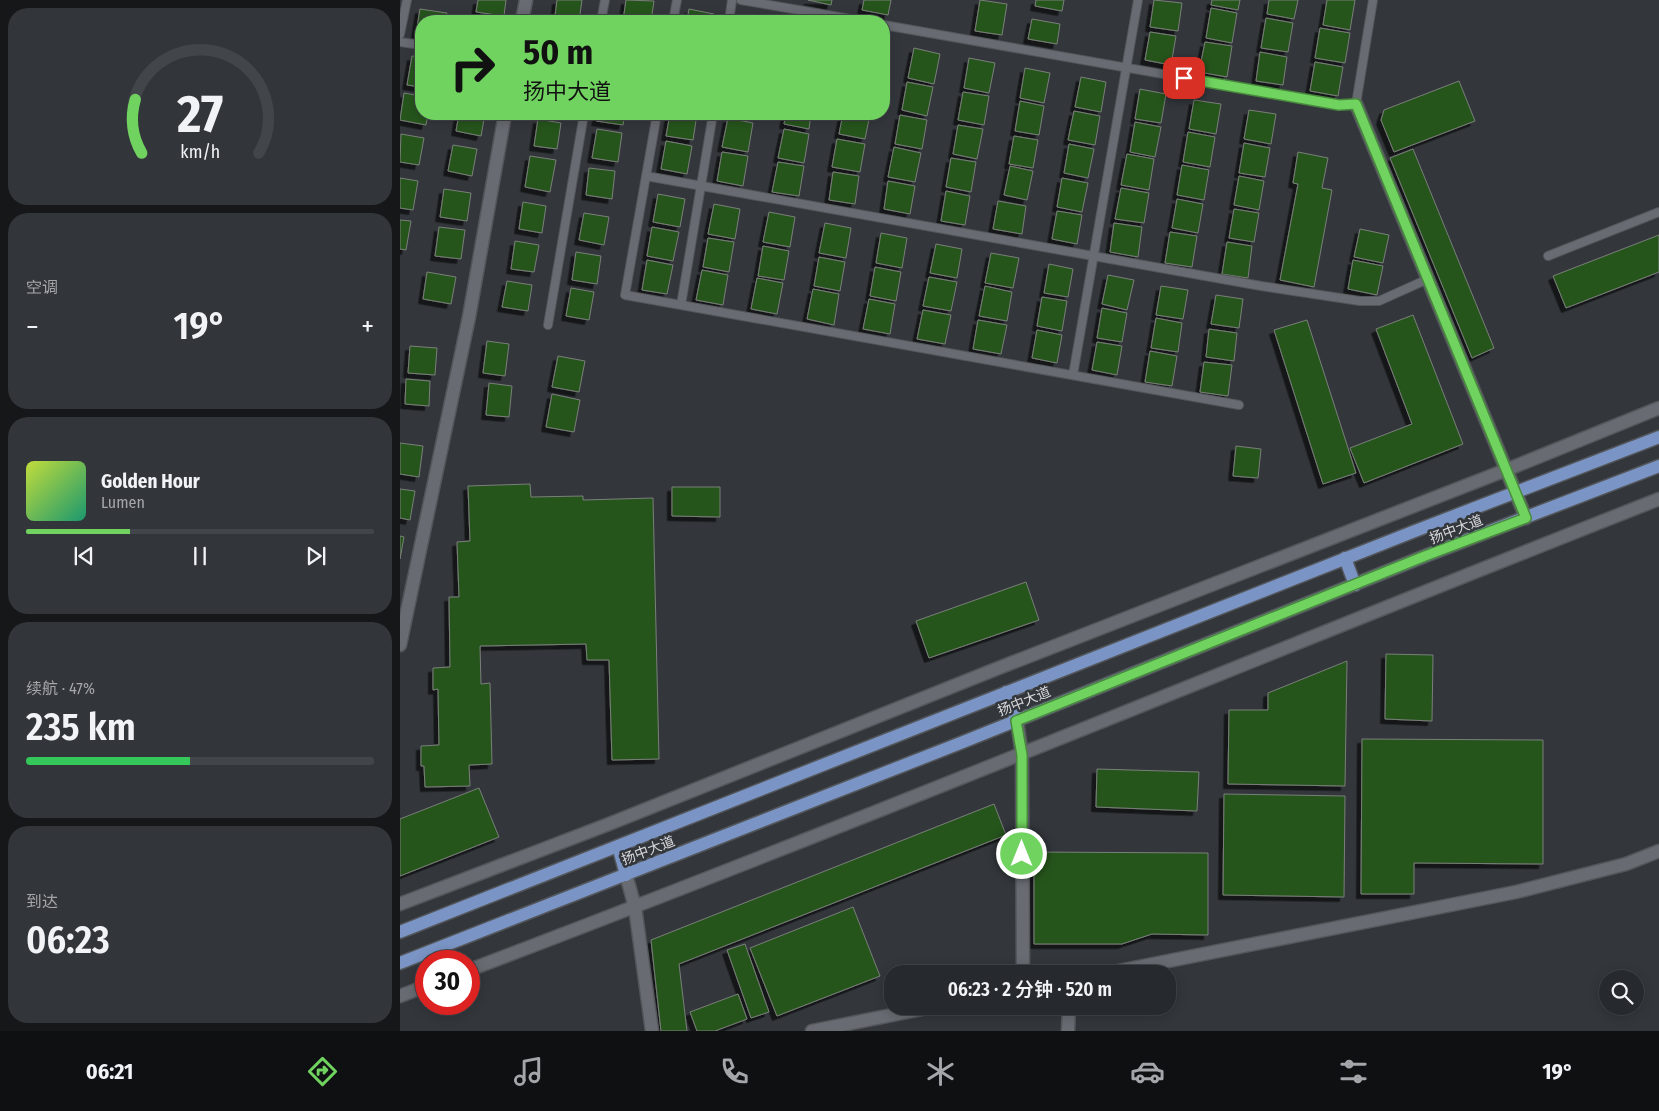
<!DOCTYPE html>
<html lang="zh">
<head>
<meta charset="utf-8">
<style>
	body { margin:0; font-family:"Fira Sans Condensed","Noto Sans SC",sans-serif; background:#323539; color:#f1f3f6; height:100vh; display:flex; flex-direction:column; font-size:19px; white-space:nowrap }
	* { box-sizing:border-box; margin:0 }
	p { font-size:16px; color:#a4a6aa }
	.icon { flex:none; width:28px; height:28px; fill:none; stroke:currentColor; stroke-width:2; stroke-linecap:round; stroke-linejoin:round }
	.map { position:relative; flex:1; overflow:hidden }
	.details { display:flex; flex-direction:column; gap:8px; padding:8px; background:#151719; width:400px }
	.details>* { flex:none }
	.guide { position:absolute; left:15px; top:15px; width:475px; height:105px; border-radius:20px; box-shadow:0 2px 12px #0003,0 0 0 1px #424549; background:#70d35f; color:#111; overflow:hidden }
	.buttons { position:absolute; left:1199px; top:970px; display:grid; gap:10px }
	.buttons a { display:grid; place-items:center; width:45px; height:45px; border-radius:50%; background:#26292d; box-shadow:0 2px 12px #0003,0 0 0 1px #424549; font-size:25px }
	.speed { position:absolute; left:15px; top:950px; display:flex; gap:10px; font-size:25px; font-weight:700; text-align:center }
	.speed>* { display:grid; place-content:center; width:65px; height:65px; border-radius:50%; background:#26292d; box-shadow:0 2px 12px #0003,0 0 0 1px #424549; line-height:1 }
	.speed .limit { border:8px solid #d22; background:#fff; color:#111 }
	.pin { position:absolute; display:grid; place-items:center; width:42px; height:42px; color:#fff; margin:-21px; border-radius:10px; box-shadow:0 2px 8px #0006 }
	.me { position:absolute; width:55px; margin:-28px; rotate:0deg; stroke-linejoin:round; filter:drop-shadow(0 0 4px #0008) }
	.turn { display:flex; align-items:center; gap:18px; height:105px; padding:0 25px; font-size:22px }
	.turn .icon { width:65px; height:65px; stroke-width:2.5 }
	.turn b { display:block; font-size:35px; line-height:42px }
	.big { font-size:38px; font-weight:600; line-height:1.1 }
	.details .tile { flex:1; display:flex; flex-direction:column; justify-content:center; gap:8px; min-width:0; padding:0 18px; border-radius:20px; background:#323539 }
	.details .dial { align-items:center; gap:0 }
	.dial svg { height:130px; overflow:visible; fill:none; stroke:#424549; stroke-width:7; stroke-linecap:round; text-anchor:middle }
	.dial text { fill:#f1f3f6; stroke:none }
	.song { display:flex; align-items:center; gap:15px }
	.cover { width:60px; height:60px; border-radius:8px; background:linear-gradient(135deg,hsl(70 70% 55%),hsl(160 70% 35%)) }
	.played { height:5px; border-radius:2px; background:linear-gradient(90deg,#70d35f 30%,#424549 30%) }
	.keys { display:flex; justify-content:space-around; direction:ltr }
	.heat { display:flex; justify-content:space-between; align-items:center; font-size:28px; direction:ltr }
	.charge { height:8px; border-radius:4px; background:linear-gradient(90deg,#34c759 47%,#424549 0) }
	.trip { position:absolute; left:484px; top:965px; width:292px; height:50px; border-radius:20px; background:#26292d; box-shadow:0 2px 12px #0003,0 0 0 1px #424549; font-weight:600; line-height:50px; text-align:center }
	.tabs { display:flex; height:80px; justify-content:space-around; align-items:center; background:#0f1012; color:#a4a6aa }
	.tabs .icon { width:35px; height:35px }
	.tabs .on { color:#70d35f }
	.tabs b { font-size:22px; color:#f1f3f6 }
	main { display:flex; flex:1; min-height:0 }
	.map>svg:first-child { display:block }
	.building { fill:#26551e; stroke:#7a7f79; filter:url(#shadow) }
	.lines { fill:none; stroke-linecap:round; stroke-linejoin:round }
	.service-casing { stroke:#53565a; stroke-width:10 }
	.minor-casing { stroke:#53565a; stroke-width:15 }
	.primary-casing { stroke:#53565a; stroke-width:15 }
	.service { stroke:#686c72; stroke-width:8 }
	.minor { stroke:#686c72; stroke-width:12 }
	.primary { stroke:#7a95c5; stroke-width:12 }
	.route-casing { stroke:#49893e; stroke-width:12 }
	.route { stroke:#70d35f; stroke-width:9 }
	.labels { text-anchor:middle; stroke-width:5; stroke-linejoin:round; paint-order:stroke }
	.street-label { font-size:14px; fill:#d6d8db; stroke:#33373c }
</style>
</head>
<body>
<main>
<section class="details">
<div class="tile dial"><svg viewBox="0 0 100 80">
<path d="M14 69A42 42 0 1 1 86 69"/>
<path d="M14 69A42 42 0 0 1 10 36" stroke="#70d35f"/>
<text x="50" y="56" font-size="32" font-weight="700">27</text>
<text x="50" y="72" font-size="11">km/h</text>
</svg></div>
<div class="tile"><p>空调</p>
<div class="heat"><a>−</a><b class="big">19°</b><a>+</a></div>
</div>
<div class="tile">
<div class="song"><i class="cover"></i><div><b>Golden Hour</b><p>Lumen</p></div></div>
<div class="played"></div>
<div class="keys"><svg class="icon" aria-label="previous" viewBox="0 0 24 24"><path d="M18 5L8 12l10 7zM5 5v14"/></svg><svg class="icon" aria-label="pause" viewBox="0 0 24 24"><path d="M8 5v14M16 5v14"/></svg><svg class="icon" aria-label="next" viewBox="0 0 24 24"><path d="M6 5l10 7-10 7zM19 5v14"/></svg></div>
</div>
<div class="tile"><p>续航 · 47%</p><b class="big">235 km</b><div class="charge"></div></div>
<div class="tile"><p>到达</p><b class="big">06:23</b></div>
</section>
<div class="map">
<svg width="1259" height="1031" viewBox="0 0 1259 1031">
	<defs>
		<filter id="shadow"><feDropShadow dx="-4.5" dy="4.5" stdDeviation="0" flood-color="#0009"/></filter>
	</defs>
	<rect width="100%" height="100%" fill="#33373c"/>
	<path class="building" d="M78,0h28l-2,16 -28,-4z
		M157,0h25l-3,21 -24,-5z
		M226,0l28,1 -3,20h-28z
		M408,0h24l-1,5z
		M464,0h27l-3,15 -26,-5z
		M580,0l27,4 -5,31 -27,-4z
		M636,0h28l-2,11 -27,-5z
		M754,0l28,3 -4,28 -28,-4z
		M812,0h28l-2,10 -27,-5z
		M869,0h29l-4,19 -27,-5z
		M927,0h28l-5,30 -27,-5z
		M811,8l26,5 -5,30 -26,-5z
		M20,9l27,4 -2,8h-24v13h-5z
		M289,9l25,5 -1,7h-26z
		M73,17l22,4h-22z
		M866,18l27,5 -5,29 -27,-4z
		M632,19l28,5 -3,20 -29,-5z
		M920,28l30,5 -5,30 -30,-5z
		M750,32l26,4 -5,29 -26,-5z
		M805,42l27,4 -5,31 -28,-5z
		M514,48l26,6 -6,30 -26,-6z
		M860,52l27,5 -4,28 -27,-4z
		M12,56l9,1v30l-14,-2z
		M569,58l26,5 -6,30 -25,-5z
		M915,62l28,5 -5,29 -28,-5z
		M625,68l25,5 -6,30 -24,-5z
		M681,77l25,5 -5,30 -26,-5z
		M1059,81l16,40 -81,31 -13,-32 3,-10z
		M507,82l26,5 -6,29 -25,-6z
		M740,89l26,5 -5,29 -26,-4z
		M563,92l26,4 -5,29 -26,-5z
		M4,93l17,3v18h7l-2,11 -26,-5z
		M794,100l27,4 -5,30 -27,-5z
		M620,101l24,5 -5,29 -24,-4z
		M849,110l27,4 -5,30 -27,-5z
		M674,111l26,5 -5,29 -27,-5z
		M59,114h26l-4,22 -25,-5z
		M198,114h27l-2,11 -27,-4z
		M270,114h27l-4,26 -27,-4z
		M386,114h25l-2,15 -25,-5z
		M443,114h27l-5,25 -26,-5z
		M500,115l27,5 -5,29 -27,-5z
		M328,118l25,5 -5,29 -26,-5z
		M138,119l23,4 -4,26 -23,-3z
		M735,122l26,5 -6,30 -25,-5z
		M558,125l25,4 -6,30 -24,-5z
		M197,129l25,4 -4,29 -26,-4z
		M384,129l25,5 -5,29 -26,-5z
		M788,132l27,5 -5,30 -27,-5z
		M1,134l23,4 -5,27 -19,-3z
		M614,136l24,4 -5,28 -24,-4z
		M437,139l28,5 -5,28 -28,-5z
		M266,141l26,5 -5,28 -26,-5z
		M844,143l26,5 -5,29 -26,-4z
		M669,144l25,5 -6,29 -24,-5z
		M53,145l24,4 -5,27 -24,-5z
		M494,147l27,6 -6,29 -27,-5z
		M1013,149l81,199 -22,10 -82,-200z
		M322,152l26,4 -5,30 -26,-5z
		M898,152l30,6 -6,30 10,2 -18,97 -34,-7 18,-96 -5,-1z
		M727,154l27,5 -5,31 -28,-5z
		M130,156l26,4 -6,32 -25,-5z
		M551,158l25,4 -5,30 -25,-5z
		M378,162l26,4 -5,30 -27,-4z
		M782,165l27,5 -5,30 -27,-5z
		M610,166l23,5 -6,29 -23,-5z
		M189,168l26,3 -3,28 -26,-4z
		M433,172l26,4 -4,28 -26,-4z
		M839,176l25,5 -5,29 -25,-5z
		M0,178l18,3 -5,29 -13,-2z
		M662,178l26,5 -6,29 -25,-5z
		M488,181l27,5 -5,28 -26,-5z
		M721,188l28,5 -5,30 -29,-4z
		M44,189l27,4 -4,28 -27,-4z
		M546,191l24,5 -5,29 -24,-4z
		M258,194l27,5 -5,28 -27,-5z
		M777,199l26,5 -5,29 -26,-5z
		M598,201l28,5 -4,28 -29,-5z
		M123,202l23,4 -4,27 -23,-4z
		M314,204l26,5 -5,30 -27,-5z
		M834,209l25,4 -5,29 -25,-4z
		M657,211l25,4 -5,29 -25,-5z
		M369,212l26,5 -5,30 -27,-5z
		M184,213l25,4 -5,28 -25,-5z
		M0,220l11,1 -5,29 -6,-1z
		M425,223l26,5 -5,30 -27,-5z
		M714,223l28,4 -4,30 -28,-5z
		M39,227l26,3 -4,29 -26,-3z
		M252,227l27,5 -6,29 -26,-5z
		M960,229l29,6 -6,28 -29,-6z
		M770,232l27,4 -5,31 -27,-4z
		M481,233l26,5 -5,30 -26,-5z
		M1259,235v37l-93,36 -13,-32z
		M308,238l26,4 -5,30 -26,-5z
		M115,241l24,4 -5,27 -23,-3z
		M827,242l25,4 -4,32 -26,-4z
		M536,244l26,5 -5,29 -27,-5z
		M363,246l26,5 -5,29 -26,-4z
		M176,252l25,4 -4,28 -25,-4z
		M591,253l28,5 -6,30 -28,-5z
		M419,257l26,5 -5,29 -26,-5z
		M247,260l26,5 -6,29 -25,-4z
		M953,260l30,6 -6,29 -29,-6z
		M649,264l24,5 -5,28 -24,-4z
		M475,267l26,5 -5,29 -26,-5z
		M302,270l26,5 -5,30 -27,-5z
		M27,272l29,5 -5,27 -28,-5z
		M708,275l26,5 -7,30 -25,-6z
		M529,277l28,5 -6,29 -28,-5z
		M357,278l26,5 -6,31 -26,-5z
		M107,281l25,4 -4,26 -26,-4z
		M585,286l27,6 -5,29 -28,-5z
		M761,286l27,4 -5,29 -27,-4z
		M171,288l23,4 -5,28 -23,-4z
		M413,289l26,5 -5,31 -27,-6z
		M816,295l27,4 -4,29 -28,-4z
		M642,297l25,4 -5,30 -25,-5z
		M469,299l26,5 -5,30 -27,-5z
		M702,308l25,5 -5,29 -25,-4z
		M523,310l28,5 -6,29 -28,-5z
		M1013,315l50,129 -99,39 -14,-35 62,-24 -36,-95z
		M756,318l26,5 -4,29 -27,-4z
		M578,320l29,5 -6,29 -28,-5z
		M907,320l49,153 -33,11 -49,-154z
		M809,329l28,4 -3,28 -28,-4z
		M637,330l25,5 -5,28 -25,-5z
		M87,341l22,3 -4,32 -22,-3z
		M697,342l25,4 -5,29 -25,-5z
		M10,346l27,2 -2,27 -27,-2z
		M750,351l27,5 -5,30 -27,-4z
		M158,356l27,5 -6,31 -27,-5z
		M804,362l28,3 -4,31 -28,-4z
		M6,379l24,2 -1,25 -24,-2z
		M89,383l23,3 -3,31 -23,-2z
		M152,394l28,6 -6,32 -28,-5z
		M0,443l23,3 -4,31 -19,-3z
		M836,446l25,3 -3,29 -25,-2z
		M130,484l1,13 52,-1v4l70,-2 6,261 -47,1 -3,-100h-22l-1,-16 -106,2 1,38 9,-1 2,81 -23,1 1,21 -45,1 -1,-21h-3v-20l18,-1 -1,-56 -5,1v-22l17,-1 -1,-70h10l-2,-55 13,-1 -2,-55z
		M272,487h48v30l-48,-1z
		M0,489l15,2 -5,29 -10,-2z
		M0,536l4,1 -4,22z
		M626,582l13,38 -110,38 -13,-37z
		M986,654l47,1 -1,66 -47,-2z
		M947,661l-2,125 -117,-2 1,-74h39v-17z
		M962,739l181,1v124l-129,-1v31h-53z
		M697,769l102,3 -2,39 -101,-4z
		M79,788l20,49 -99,39v-57z
		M824,794l121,2 -1,101 -121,-2z
		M594,804l12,31 -327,129 8,67h-26l-10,-91z
		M634,852l174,1v82l-56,-1 -30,10h-88z
		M453,907l27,69 -103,40 -27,-68z
		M345,944l24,68 -18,6 -24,-68z
		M338,994l9,25 -32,12h-18l-7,-19z"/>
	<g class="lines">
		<defs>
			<path id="service" d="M341,0l121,21
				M201,21l4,-21
				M273,21l4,-21
				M329,21l3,-21
				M484,25l455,80 17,-1 17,-104
				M0,34l7,-34
				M0,42l21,3
				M257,114l-32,181 614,110
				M246,176l615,110 99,15h19l49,-22
				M1148,256l111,-44
				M281,305l32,-191
				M148,325l36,-211
				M673,375l65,-375"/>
			<path id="minor" d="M122,21l4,-21
				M956,104l170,414
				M0,645l69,-328 36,-203
				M617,721l5,34 1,219
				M226,875l9,32 17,124
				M0,904l209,-80 387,-155 510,-199 153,-62
				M69,970c399,-151 793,-315 1190,-471
				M703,974l413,-82 110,-28 33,-13
				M0,996l26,-10
				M412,1031l125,-25
				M668,1031l1,-25"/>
			<path id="primary" d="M945,558l10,27
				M606,692l11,29
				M218,846l8,29
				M0,932l1015,-401 244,-94
				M0,963l563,-221 462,-186 234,-90"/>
		</defs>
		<use href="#service" class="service-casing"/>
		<use href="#minor" class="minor-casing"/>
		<use href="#primary" class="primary-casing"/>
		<use href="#service" class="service"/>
		<use href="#minor" class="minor"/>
		<use href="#primary" class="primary"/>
	</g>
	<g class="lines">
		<defs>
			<path id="route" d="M622,854v-99l-6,-34 409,-165 101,-38 -170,-414 -17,1 -155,-27"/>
		</defs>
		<use href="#route" class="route-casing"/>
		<use href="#route" class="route"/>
	</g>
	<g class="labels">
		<g class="street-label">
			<text transform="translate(1056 529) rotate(-21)" y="5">扬中大道</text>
			<text transform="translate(624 701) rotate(-22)" y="5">扬中大道</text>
			<text transform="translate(248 850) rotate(-21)" y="5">扬中大道</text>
		</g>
	</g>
</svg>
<div class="buttons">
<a><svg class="icon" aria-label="search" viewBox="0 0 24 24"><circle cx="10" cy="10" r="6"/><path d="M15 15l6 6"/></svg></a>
</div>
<div class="speed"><div class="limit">30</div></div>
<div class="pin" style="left:784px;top:78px;background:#d93025"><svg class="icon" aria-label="arrive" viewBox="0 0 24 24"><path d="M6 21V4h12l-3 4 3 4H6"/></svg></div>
<svg class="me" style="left:622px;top:854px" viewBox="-20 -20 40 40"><circle r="17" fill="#70d35f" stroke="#fff" stroke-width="3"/><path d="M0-11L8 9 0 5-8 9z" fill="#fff"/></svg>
<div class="trip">06:23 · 2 分钟 · 520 m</div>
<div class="guide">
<div class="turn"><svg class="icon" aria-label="right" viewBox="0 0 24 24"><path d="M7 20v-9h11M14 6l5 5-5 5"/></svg><div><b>50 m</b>扬中大道</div></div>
</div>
</div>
</main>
<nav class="tabs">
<b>06:21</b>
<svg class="icon on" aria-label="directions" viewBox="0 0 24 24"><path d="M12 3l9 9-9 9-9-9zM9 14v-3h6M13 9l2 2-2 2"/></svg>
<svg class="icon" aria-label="music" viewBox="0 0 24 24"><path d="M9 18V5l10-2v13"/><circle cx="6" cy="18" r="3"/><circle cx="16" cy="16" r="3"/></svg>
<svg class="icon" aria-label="phone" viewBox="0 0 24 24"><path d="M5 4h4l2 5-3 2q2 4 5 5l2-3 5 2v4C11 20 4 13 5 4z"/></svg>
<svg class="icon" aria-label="climate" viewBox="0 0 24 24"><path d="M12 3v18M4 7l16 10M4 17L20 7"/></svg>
<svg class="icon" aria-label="car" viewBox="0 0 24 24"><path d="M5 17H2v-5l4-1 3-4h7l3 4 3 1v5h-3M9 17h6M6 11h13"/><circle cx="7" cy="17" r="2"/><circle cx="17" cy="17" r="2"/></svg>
<svg class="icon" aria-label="filters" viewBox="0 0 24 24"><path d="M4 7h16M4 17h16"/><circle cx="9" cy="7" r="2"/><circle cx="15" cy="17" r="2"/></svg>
<b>19°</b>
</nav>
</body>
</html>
